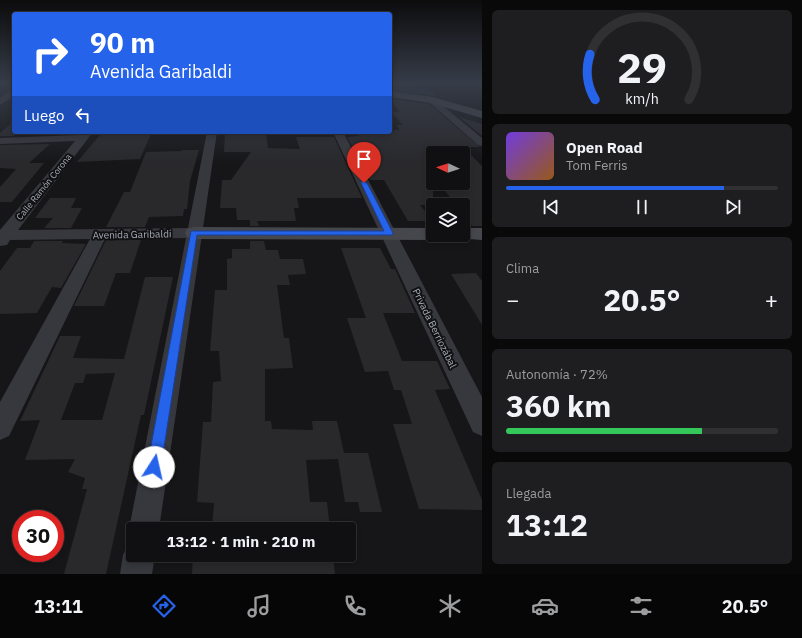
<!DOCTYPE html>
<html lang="es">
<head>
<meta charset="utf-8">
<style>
	body { margin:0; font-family:"IBM Plex Sans",sans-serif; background:#1e1e20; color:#f1f3f6; height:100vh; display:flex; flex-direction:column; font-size:15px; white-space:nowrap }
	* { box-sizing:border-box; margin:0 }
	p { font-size:13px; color:#9c9d9f }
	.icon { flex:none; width:22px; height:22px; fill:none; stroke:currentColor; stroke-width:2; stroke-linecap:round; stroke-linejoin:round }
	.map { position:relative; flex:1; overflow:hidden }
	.sheet { display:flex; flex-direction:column; gap:10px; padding:10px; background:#09090a; width:320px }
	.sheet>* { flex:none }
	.guide { position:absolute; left:12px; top:12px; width:380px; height:122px; border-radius:4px; box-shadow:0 2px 6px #0003,0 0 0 1px #303032; background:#2563eb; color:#fff; overflow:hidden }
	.needle { width:26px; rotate:274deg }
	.tools { position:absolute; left:426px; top:146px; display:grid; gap:8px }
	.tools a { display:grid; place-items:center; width:44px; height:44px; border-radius:4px; background:#101012; box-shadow:0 2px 6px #0003,0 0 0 1px #303032; font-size:20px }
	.speed { position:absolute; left:12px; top:510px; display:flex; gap:8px; font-size:20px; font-weight:700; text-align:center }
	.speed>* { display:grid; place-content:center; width:52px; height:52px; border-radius:50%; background:#101012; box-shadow:0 2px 6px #0003,0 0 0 1px #303032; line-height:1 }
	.speed .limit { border:6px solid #d22; background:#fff; color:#111 }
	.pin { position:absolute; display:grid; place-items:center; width:34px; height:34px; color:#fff; margin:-41px -17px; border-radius:50% 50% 50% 0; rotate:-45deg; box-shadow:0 0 4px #0007 }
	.pin .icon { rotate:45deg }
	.me { position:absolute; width:44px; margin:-22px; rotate:10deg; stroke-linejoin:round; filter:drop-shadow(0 0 3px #0008) }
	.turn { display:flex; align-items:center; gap:14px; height:84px; padding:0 12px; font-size:18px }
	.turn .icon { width:52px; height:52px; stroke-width:2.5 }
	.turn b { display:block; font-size:28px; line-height:34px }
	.then { display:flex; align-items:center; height:38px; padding:0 12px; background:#0003; gap:8px; font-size:15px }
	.big { font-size:30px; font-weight:700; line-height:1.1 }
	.sheet .card { flex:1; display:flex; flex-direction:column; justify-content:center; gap:6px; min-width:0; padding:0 14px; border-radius:6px; background:#1e1e20 }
	.sheet .dial { align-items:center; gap:0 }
	.dial svg { height:104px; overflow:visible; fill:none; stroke:#303032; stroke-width:7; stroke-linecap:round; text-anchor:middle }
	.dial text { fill:#f1f3f6; stroke:none }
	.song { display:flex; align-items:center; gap:12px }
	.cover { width:48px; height:48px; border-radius:6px; background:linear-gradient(135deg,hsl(260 70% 55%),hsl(30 70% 35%)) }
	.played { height:4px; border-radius:2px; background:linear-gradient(90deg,#2563eb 80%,#303032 80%) }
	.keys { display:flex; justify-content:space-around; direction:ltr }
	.heat { display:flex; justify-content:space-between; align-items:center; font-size:22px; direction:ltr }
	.charge { height:6px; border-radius:3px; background:linear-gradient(90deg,#34c759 72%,#303032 0) }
	.trip { position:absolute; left:126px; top:522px; width:230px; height:40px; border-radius:4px; background:#101012; box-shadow:0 2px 6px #0003,0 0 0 1px #303032; font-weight:700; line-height:40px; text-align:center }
	.tabs { display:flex; height:64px; justify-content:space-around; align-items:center; background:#060607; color:#9c9d9f }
	.tabs .icon { width:28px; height:28px }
	.tabs .current { color:#2563eb }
	.tabs b { font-size:18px; color:#f1f3f6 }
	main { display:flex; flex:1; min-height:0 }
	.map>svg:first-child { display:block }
	.building { fill:#29292c; fill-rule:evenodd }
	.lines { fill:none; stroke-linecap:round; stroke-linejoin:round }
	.street { fill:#37383d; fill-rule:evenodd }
	.secondary { fill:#45474d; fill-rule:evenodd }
	.route { fill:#2563eb; stroke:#184099 }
	.labels { text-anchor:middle; stroke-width:4; stroke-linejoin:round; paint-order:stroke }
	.far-street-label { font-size:9px; fill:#a8adb8; stroke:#111113 }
	.street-label { font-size:10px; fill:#a8adb8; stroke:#111113 }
</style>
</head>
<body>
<main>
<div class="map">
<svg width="482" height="574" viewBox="0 0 482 574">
	<rect width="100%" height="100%" fill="#161618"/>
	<path class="building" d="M390,84l36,4 5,2 4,6 -45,-6z
		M390,99l39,5 51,43h-17l19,19v60h-10l-9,-12v-9h-7l-17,-22h24v-30h-30v52h-13l13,16h-25l-24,-41h-14l-23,-43 12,-1 -3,-4h38l-1,-2h7l-4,-5h7l-12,-13h9z
		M459,117l23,7v12z
		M14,121v15h-14v-3z
		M225,132h39v2l2,-1 2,15 32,1 -4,-12h38l28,61h-65l2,10h-5l2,13h-39l2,5h-9v-6h-13l-1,-12h-16l2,-28h9l20,-28h-27z
		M151,134l-11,25 -63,3 23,-27z
		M50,144l-21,19h15l-32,39h-12v-15l16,-18 -16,-1v-23z
		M182,150h17l-9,31 -3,28h-3l-1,7 -34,1 -4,10h-39l18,-35h6l16,-40 36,-1z
		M50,198h26l-5,10h11l-11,20h-27l9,-10h-18z
		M106,240h35l-11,33h-14l-12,33h-30z
		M34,241h29l-1,2 24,1 -25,44 -9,-1 -15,26 -37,1v-43l17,-23h13z
		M250,241h14l2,9h12l2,9h23l3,15 -18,1 2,10h-13l7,53h5l4,30 -28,1v52h6l1,8 41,1 -1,-9h25l7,32h24l14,59h-22l-2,-10h-13l-7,-43 -32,1 4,42h17l3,27h-118l2,-26 -17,-1 6,-80h8l2,-40 8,-1 -2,-30h-9l5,-61h12v-31l5,-1v-9h18z
		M341,248h39l11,21h4l20,44h-32l19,48h35l13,28 -15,1 47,110v10l-63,-1 -26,-85h19l-11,-34h-7l-6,-19 -23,1 -18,-54h19z
		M476,273l6,8v44l-31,-51z
		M145,277h28l-29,138h-3l-35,159h-42l23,-85h-5l3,-11 -17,-6 7,-13 -50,1 15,-40 -20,1 40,-85h21l-8,22 51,1zM115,373l-13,47h-41l14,-37h8l3,-9z
		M193,555h140l2,19h-143z"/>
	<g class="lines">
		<path class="street" d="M11,90h3v6l-14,9v-7z
			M432,97l50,41v8l-4,-1 -49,-43 -1,-2z
			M83,132h10l-75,98 170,-2 19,-96h10l-58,397h-26v10l-4,-10 57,-291 -81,1 -96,197 -9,4v-38l90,-163 -80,1 -3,5 -7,1v-16l75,-89 -75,3v-6l80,-3z
			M333,132h10l139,265v39l-9,-4z
			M133,542v13h22l-3,19h-32l3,-19 5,-11z"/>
		<path class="secondary" d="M390,91l42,6 50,14v7l-51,-15 -41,-6z
			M194,227l239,1v7h9l-2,3 -7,2 -239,-1 -7,-2 -2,-4 2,-4z
			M463,228h19v12l-26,-2 -2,-3h9z"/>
	</g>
	<linearGradient id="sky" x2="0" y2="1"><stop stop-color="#0c0c0d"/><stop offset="0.51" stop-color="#363c48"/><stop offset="1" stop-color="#363c48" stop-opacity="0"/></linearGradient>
	<rect width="482" height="163" fill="url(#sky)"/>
	<path class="route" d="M361,181l6,2 26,50 -1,2h-195l-36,232 -2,5 -5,2 -5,-2 -2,-5 44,-236h193l-23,-48z"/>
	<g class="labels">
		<g class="far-street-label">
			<text transform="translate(44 187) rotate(-51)" y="3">Calle Ramón Corona</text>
		</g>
		<g class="street-label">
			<text transform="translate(132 234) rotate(-1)" y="4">Avenida Garibaldi</text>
			<text transform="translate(435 328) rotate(64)" y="4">Privada Berriozábal</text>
		</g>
	</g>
</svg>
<div class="tools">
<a><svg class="needle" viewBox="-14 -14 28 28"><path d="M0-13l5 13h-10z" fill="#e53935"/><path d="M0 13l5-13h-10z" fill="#9c9d9f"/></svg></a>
<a><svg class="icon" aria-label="layers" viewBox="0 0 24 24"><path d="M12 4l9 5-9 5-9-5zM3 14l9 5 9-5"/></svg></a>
</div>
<div class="speed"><div class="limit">30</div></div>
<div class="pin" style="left:364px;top:183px;background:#d93025"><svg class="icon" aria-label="arrive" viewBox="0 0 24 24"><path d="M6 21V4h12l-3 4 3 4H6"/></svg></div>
<svg class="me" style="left:154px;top:467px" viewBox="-20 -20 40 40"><circle r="19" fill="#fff"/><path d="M0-13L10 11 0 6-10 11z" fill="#2563eb"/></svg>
<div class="trip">13:12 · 1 min · 210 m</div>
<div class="guide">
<div class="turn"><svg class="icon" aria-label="right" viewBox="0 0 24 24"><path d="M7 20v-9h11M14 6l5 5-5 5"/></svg><div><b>90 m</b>Avenida Garibaldi</div></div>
<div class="then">Luego<svg class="icon" aria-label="left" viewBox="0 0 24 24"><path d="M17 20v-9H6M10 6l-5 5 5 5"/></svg></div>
</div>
</div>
<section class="sheet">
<div class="card dial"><svg viewBox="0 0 100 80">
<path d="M14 69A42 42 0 1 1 86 69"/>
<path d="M14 69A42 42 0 0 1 10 34" stroke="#2563eb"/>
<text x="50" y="56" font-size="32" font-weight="700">29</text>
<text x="50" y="72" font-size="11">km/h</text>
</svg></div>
<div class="card">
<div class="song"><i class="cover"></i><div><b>Open Road</b><p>Tom Ferris</p></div></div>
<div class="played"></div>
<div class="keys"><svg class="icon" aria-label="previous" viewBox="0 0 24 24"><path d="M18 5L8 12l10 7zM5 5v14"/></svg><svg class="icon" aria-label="pause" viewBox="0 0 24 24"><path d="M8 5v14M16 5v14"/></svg><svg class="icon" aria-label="next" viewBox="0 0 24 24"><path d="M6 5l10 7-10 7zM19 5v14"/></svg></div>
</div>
<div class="card"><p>Clima</p>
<div class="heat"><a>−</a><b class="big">20.5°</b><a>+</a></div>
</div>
<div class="card"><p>Autonomía · 72%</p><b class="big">360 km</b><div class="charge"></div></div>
<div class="card"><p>Llegada</p><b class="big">13:12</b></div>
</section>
</main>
<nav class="tabs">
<b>13:11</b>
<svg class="icon current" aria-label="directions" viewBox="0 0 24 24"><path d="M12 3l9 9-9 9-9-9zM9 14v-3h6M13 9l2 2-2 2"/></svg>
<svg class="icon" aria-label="music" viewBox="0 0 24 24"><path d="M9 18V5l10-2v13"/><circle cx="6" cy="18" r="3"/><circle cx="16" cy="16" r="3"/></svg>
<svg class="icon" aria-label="phone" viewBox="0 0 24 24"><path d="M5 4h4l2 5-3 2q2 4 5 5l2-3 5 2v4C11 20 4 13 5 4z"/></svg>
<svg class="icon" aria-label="climate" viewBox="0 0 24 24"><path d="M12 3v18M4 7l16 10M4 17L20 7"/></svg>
<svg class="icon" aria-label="car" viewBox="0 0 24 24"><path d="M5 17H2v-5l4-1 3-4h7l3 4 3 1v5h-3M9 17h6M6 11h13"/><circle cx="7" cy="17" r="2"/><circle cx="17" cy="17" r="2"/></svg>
<svg class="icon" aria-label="filters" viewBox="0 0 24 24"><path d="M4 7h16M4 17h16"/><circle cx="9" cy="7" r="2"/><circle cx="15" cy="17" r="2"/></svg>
<b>20.5°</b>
</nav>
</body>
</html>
